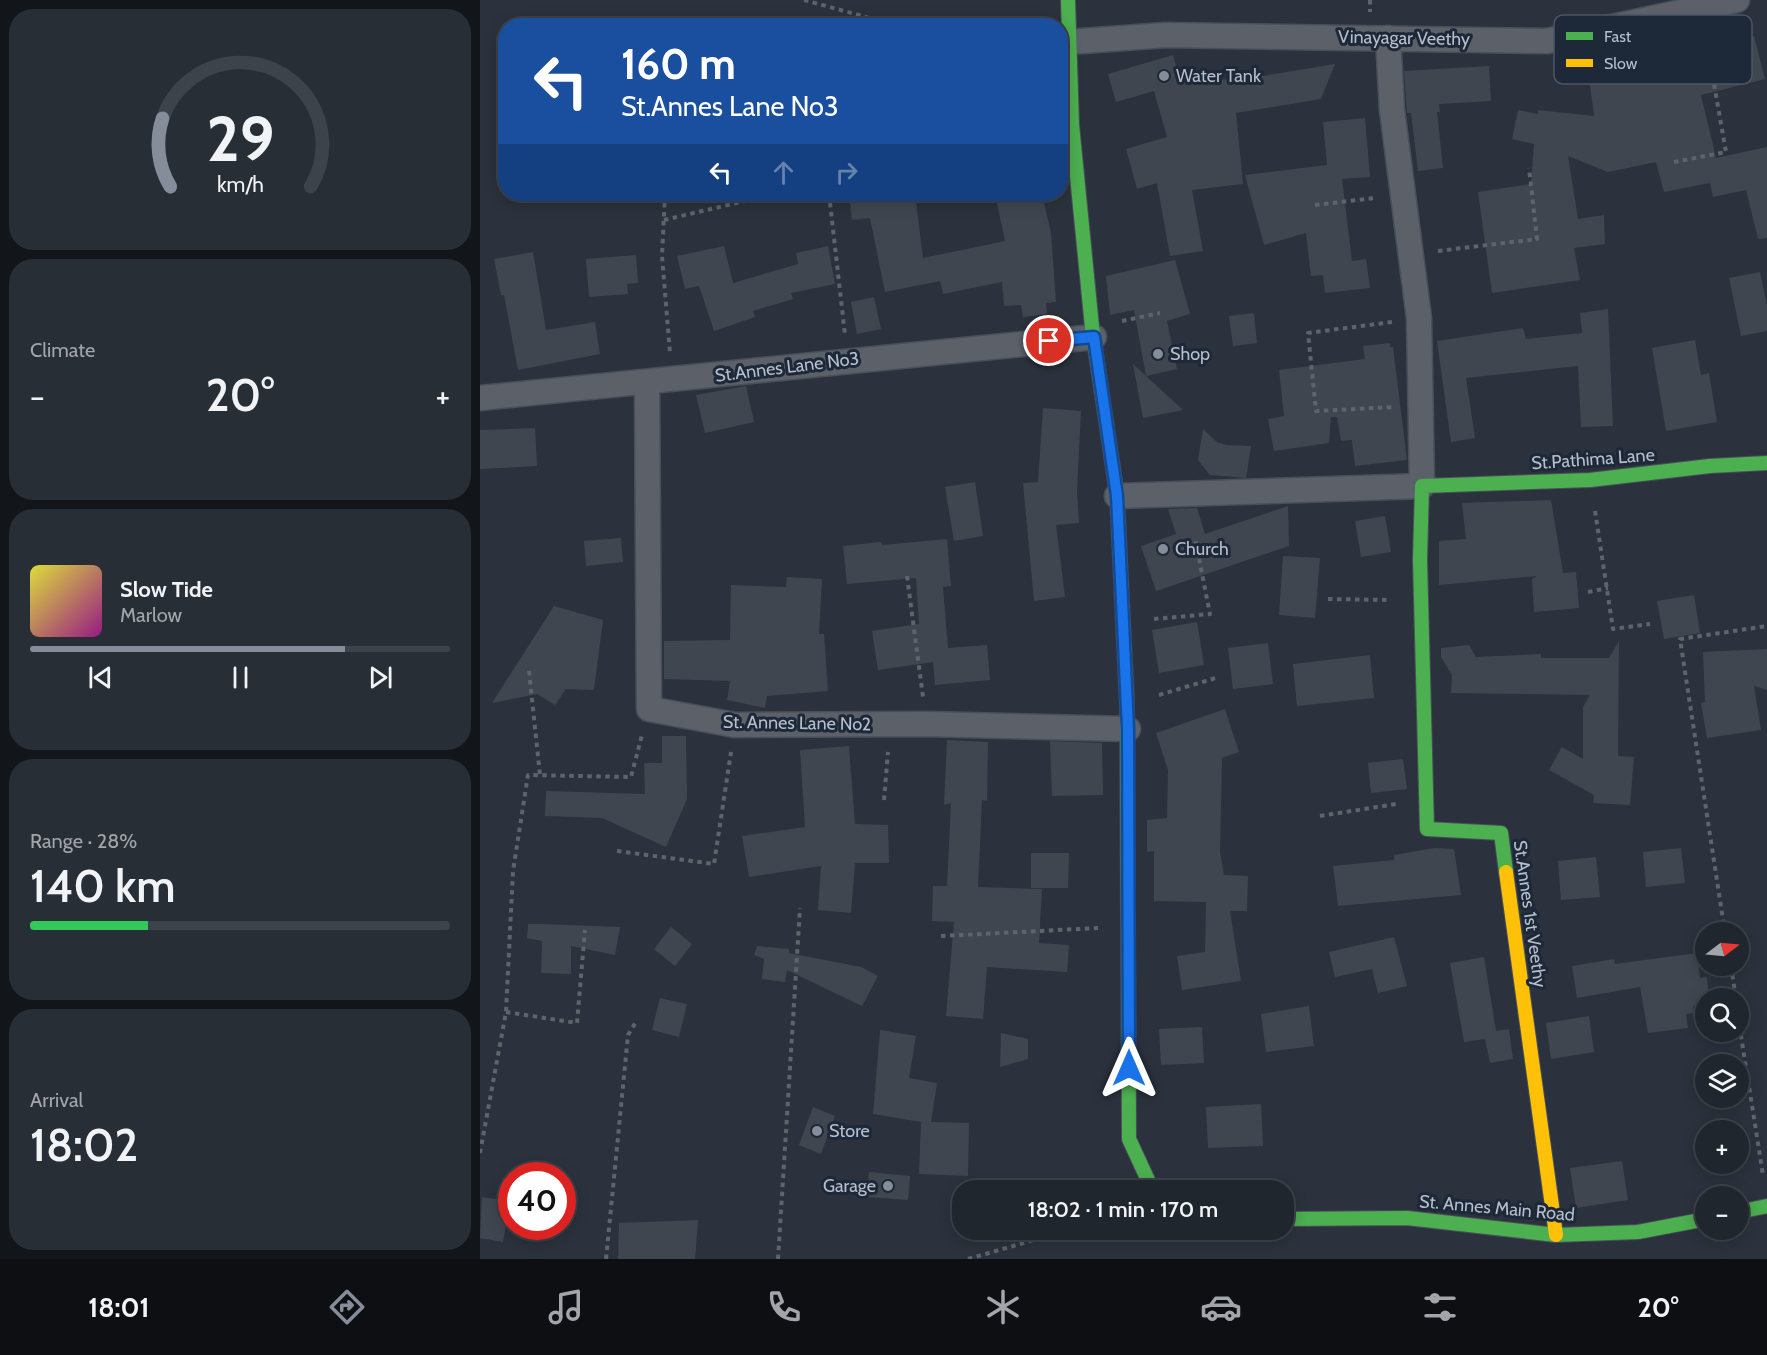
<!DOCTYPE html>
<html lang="en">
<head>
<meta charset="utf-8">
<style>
	body { margin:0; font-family:Cabin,sans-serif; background:#282e36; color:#f1f3f6; height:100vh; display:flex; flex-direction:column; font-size:22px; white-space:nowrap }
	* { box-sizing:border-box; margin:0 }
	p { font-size:20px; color:#a2a5aa }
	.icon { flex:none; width:33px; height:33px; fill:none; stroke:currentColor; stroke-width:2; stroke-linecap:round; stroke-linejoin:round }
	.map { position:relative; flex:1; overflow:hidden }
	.panel { display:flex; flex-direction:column; gap:9px; padding:9px; background:#121519; width:480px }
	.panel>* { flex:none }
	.top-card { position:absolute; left:18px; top:18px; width:570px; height:183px; border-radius:24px; box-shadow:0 3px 15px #0003,0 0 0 2px #3d434a; background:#1a4fa0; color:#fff; overflow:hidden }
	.needle { width:39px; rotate:74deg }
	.tools { position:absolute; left:1215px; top:922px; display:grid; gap:12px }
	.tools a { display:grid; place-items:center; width:54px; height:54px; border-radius:50%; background:#20262e; box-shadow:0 3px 15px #0003,0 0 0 2px #3d434a; font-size:30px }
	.speed { position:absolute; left:18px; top:1162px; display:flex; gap:12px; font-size:30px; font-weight:700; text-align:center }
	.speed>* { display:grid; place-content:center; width:78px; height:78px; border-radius:50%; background:#20262e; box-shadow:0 3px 15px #0003,0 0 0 2px #3d434a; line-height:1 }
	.speed .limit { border:9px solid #d22; background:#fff; color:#111 }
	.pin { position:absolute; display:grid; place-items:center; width:51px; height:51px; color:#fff; margin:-26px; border:3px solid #fff; border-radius:50%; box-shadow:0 2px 6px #0007 }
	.me { position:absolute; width:66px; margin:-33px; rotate:0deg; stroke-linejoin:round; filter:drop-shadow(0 0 4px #0008) }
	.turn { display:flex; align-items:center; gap:21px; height:126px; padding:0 24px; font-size:27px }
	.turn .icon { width:78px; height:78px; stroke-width:2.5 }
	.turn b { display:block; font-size:42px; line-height:51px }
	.lanes { display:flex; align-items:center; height:57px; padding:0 24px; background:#0003; justify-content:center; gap:30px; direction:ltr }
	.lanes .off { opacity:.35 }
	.big { font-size:45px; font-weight:600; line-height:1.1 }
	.panel .tile { flex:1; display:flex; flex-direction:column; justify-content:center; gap:9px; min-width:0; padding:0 21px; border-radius:24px; background:#282e36 }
	.panel .dial { align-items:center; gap:0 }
	.dial svg { height:156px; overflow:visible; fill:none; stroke:#3d434a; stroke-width:7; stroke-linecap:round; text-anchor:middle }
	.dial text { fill:#f1f3f6; stroke:none }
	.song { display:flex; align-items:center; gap:18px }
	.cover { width:72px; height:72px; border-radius:9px; background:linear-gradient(135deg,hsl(60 70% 55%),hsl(310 70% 35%)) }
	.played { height:6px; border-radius:3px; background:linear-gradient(90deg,#858d9b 75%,#3d434a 75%) }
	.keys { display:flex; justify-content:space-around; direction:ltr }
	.heat { display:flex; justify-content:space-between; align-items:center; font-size:33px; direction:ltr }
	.charge { height:9px; border-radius:4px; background:linear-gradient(90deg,#34c759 28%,#3d434a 0) }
	.trip { position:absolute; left:472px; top:1180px; width:342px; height:60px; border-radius:24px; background:#20262e; box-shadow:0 3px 15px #0003,0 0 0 2px #3d434a; font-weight:600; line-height:60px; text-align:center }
	.menu { display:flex; height:96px; justify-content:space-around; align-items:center; background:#0d0f12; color:#a2a5aa }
	.menu .icon { width:42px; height:42px }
	.menu .on { color:#858d9b }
	.menu b { font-size:27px; color:#f1f3f6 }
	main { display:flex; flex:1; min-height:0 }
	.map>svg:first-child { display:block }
	.building { fill:#404650 }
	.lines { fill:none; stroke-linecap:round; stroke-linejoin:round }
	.street-casing { stroke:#494f59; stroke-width:27 }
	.fast-casing { stroke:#494f59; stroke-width:16 }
	.slow-casing { stroke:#494f59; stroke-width:16 }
	.path { stroke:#5d646c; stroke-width:4; stroke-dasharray:4.5 4.5; stroke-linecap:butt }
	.street { stroke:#5c6169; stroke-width:24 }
	.fast { stroke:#4caf50; stroke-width:14 }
	.slow { stroke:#ffc107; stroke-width:14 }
	.route-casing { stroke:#114b97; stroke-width:15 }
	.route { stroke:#1a73e8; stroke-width:10 }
	.poi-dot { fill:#858d9b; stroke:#1d2838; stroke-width:2 }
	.labels { text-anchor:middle; stroke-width:6; stroke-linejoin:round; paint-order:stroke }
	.street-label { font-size:18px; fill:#b5becd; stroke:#1d2838 }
	.poi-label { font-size:18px; fill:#b5becd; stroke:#1d2838; text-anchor:start }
	.key { fill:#1d2838; stroke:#4b5565; stroke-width:1.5 }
	.key-label { font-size:16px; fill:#b5becd }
</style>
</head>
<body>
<main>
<section class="panel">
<div class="tile dial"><svg viewBox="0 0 100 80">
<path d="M14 69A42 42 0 1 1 86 69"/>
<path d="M14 69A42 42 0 0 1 10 34" stroke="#858d9b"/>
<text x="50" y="56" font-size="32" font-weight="700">29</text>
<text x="50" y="72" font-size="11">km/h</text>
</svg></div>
<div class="tile"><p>Climate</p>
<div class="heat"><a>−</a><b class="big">20°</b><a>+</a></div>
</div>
<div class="tile">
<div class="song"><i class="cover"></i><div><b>Slow Tide</b><p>Marlow</p></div></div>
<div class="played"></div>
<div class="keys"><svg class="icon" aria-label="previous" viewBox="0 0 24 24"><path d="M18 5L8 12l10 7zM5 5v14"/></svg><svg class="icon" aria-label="pause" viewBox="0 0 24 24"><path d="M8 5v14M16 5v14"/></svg><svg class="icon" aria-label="next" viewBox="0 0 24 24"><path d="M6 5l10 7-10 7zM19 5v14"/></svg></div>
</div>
<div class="tile"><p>Range · 28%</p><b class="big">140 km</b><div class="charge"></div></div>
<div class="tile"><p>Arrival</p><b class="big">18:02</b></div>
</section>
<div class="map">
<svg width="1287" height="1259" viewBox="0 0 1287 1259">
	<rect width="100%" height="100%" fill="#2b323d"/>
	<path class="building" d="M1274,36l11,43 -64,16 15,63 51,-11v91l-9,1 -12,-49 -33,7 -3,-14 -46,9 -8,-30 -48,10 -40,-16 10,63 26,-4 1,29 -31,4 6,32 -88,13 -14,-101 53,-8 3,-40 -22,-5 6,-29 20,4v-4l56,6 -7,-55 75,-9v-3l38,-7 1,9z
		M693,55l7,26 64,-2 91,-15 -14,35 -85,14 7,71 -51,6 11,61 -33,5 -13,-73 -20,6 -11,-40 41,-12 -13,-46 -38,11 -8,-28z
		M1009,66l2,35 -52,3 1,8h-3l6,56 -25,3 -7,-58h-4l-3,-42z
		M885,118l5,59 -28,2 10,82 14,-2 4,29 -45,5 -2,-18 -12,1 -5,-43 -42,12 -19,-70 82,-10 -4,-43z
		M369,194h66l8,64 82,-17 -10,-47h47l9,39 5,69 -10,1 1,11 -24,3 -2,-12 -17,1 -2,-24 -59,12 -3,-13 -55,11 -15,-74 -18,2z
		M244,246l9,37 65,-19 -2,-11 32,-7 7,38 -44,9 2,6 -40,12 2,6 -41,14 -15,-45 -14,3 -8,-33z
		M53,252l13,78 49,-8 5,32 -82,16 -14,-75h-3l-7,-36z
		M156,255l2,28 -11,1 1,10 -39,3 -3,-38z
		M695,260l15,54 -23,7 10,48 -31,7 -12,-66 -24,5 -4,-39z
		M1280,272l7,33v26l-26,5 -12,-58z
		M394,297l7,32 -24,5 -6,-32z
		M1128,309l5,117 -32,1 -3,-61 -112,12 9,60 -24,4 -14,-101 86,-13 3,11 56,-6 -2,-20z
		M774,313l3,30 -24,3 -4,-30z
		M1215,340l6,35 8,-2 8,49 -51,9 -14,-83z
		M910,343v4h3l14,113 -52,6 -3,-26 -11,1 -4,-24h-6l-2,26 -55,8 -6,-32 16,-3 -5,-46 86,-11 -2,-13z
		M653,364l50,46 -40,8z
		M266,386l8,36 -49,11 -9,-38z
		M563,408l38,3 -4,80 2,32 -23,2 9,72 -31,4 -11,-118 15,-1z
		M55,428l2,38 -57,3v-39z
		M723,429l14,13 9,3 25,1 -5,32 -36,-3 -12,-15z
		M495,482l8,54 -29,5 -9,-54z
		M1071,500l12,73 13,-1 3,36 -45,4 -2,-33 5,-3 -98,9v-44l27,-2 -4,-36z
		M808,506l1,40 -133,45 -15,-45 35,-12 -8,-25 29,-1 8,26z
		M905,516l6,36 -30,5 -6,-36z
		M141,538l2,24 -37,4 -2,-25z
		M467,539l4,47 -8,1 5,61 39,-3 3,35 -55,5 -2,-23 -55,8 -6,-39 47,-7 -3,-46 -69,6 -4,-38 38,-4 1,3z
		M803,556l37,2 -5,60 -36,-3z
		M307,577l35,2 -3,55h5l4,57 -61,5 -2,12 -38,-8 3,-19 -66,-2v-38l66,-1 1,-55 55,2z
		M1214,595l6,38 -36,6 -7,-38z
		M74,606l49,14 -9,70 -28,-1 -11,16 -18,-11 -45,9z
		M717,622l7,43 -45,8 -7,-43z
		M1139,641l-1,115 16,1 -4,48 -37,-2 1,-8 -45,-25 13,-23 21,12v-52l7,-12 -139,-2 1,-18 -11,-18v-9l28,-3 7,12 65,-3v4h68z
		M788,643l5,41 -40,5 -5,-41z
		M1287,649v41l-13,-4 7,44 -54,8 -6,-35 4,-1 -2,-50z
		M890,655l4,43 -77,8 -4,-42z
		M745,709l14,43 -17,6 -2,94 4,23 24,1 -1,35h-17l11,70 -59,9 -5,-34 28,-4 1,-50 -52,-1v-50l-7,1v-32l20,-2 1,-48 -12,-37z
		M182,736h24l1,63 -21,48 -64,-29 -57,-2 1,-25 99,3 -1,-31h18z
		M467,740l41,2 -1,59 -5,-1 -4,87 64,2 -3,54 30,2 -2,27 -80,-5 -4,52 -37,-3 8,-94 -22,-1 1,-35h14l4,-83 -7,2z
		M570,741l52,2 1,52 -51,1z
		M369,746l6,78 33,1 1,38h-34l-4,50 -33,-3 3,-44 -72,11 -7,-41 63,-9 -5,-77z
		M923,759l4,30 -36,4 -3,-30z
		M954,848l20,1 7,46 -123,11 -5,-40 61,-6v-5z
		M1201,848l4,35 -39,4 -3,-35z
		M551,853h38l-1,35h-37z
		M1116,857l4,40 -39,3 -3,-39z
		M48,924h15l77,3 -5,28 -44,-9v28l-30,-1 1,-32 -15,-3z
		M191,927l21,17 -17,22 -21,-17z
		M914,937l13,49 -29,7 -6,-24 -37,8 -6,-25z
		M277,946l32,3v4l72,14 17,9 -16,30 -75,-36 -2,12 -23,-3 2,-20 -10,-4z
		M1217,953l3,25 7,-1 2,22h-3v5l-13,2 1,7 -8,1 2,14 -40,5 -8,-46 -63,11 -5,-32 42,-7 1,5z
		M1004,957l12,74 13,-2 4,30 -23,4 -5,-24 -21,3 -14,-79z
		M180,998l27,6 -8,33 -27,-7z
		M829,1006l5,40 -48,6 -5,-38z
		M1109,1016l5,36 -43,7 -5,-36z
		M722,1027l2,36 -43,2 -2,-36z
		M400,1030l36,6 -7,42 28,5 -6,39 38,1 -1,53 -49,-2 2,-52 -48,-8z
		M521,1033l27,6v20l-28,8z
		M781,1104l2,42 -55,2 -2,-41z
		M333,1107l22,9 -14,38 -22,-9z
		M1142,1161l6,39 -52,8 -6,-40z
		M389,1172l41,4 -2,24 -41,-3z
		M2,1197l28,4 -7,41 -23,-4z
		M218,1220l-3,39h-77l1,-36z"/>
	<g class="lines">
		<defs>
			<path id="street" d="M588,42l98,-7 381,6 190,-41
				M167,384l2,325 86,16 192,-1 201,5
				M0,398l614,-61
				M637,496l305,-10 -3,-168 -27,-208 -4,-72"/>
			<path id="fast" d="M588,0l4,125 20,202 21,141
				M647,705l2,434 24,52
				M1026,872l-5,-39 -74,-4 -7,-269 2,-74 168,-6 120,-14 57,-3
				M1258,1212l29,-6
				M804,1219l123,-1 149,17 82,-3 68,-13"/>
			<path id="slow" d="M633,468l4,28 10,209
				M1026,872l50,363"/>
		</defs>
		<use href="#street" class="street-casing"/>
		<use href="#fast" class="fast-casing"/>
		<use href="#slow" class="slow-casing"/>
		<path class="path" d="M324,0l73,20
			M890,0v12
			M1194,162l52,-10 -21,-119
			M185,194l-3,62 8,97
			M349,194l16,141
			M835,205l60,-7
			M184,220l111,-26
			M958,251l99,-12 -8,-71
			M642,321l38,-8
			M912,322l-84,11 8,78 79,-4
			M1115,511l18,118 37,-5
			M427,576l16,121
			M1108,592l20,-4
			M848,599l62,1
			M674,619l56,-5 -15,-76
			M49,671l11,104
			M679,695l60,-18
			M404,800l4,-48
			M840,816l76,-12
			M137,851l97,13 17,-112
			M1245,933l-45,-294 87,-13
			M461,936l157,-8
			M1251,966l5,33
			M26,1012l71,11 8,-93
			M1258,1017l25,158
			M0,1153l26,-141 7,-141 15,-96 103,2 11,-42
			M126,1259l22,-224 9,-15
			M298,1259l22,-351
			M488,1259l100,-29"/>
		<use href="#street" class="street"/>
		<use href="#fast" class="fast"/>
		<use href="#slow" class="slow"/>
	</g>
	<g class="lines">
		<defs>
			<path id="route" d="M569,341l45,-4 23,159 5,105 6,128 1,339"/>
		</defs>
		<use href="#route" class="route-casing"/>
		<use href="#route" class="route"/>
	</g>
	<g class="poi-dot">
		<circle cx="684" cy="76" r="6"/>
		<circle cx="678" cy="354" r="6"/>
		<circle cx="683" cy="549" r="6"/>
		<circle cx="337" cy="1131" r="6"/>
		<circle cx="408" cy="1186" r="6"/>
	</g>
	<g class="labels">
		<g class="street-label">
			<text transform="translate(924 38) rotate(1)" y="6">Vinayagar Veethy</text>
			<text transform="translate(307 367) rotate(-7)" y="6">St.Annes Lane No3</text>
			<text transform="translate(1113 459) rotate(-4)" y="6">St.Pathima Lane</text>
			<text transform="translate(317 723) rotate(1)" y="6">St. Annes Lane No2</text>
			<text transform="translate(1050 914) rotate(82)" y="6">St.Annes 1st Veethy</text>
			<text transform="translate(1017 1208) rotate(5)" y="6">St. Annes Main Road</text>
		</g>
		<g class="poi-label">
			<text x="696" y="82">Water Tank</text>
			<text x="690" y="360">Shop</text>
			<text x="695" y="555">Church</text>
			<text x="349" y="1137">Store</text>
			<text x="396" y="1192" text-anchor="end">Garage</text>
		</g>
	</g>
	<rect x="1074" y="15" width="198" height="69" rx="9" class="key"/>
	<rect x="1086" y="32" width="27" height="8" fill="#4caf50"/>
	<rect x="1086" y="59" width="27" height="8" fill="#ffc107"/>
	<g class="key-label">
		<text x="1124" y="42">Fast</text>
		<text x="1124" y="69">Slow</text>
	</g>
</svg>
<div class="tools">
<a><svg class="needle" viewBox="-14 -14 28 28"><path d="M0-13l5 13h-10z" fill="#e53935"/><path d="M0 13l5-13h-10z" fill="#a2a5aa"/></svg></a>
<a><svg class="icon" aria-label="search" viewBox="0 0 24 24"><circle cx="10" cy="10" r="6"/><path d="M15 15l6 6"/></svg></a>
<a><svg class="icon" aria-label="layers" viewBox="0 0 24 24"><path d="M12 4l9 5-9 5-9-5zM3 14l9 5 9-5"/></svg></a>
<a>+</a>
<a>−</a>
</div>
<div class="speed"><div class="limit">40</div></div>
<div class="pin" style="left:569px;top:341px;background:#d93025"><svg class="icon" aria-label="arrive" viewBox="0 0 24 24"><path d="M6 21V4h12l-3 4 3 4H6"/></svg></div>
<svg class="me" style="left:649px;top:1068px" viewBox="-20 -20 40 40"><path d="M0-17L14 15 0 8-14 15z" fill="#1a73e8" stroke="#fff" stroke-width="4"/></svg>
<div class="trip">18:02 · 1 min · 170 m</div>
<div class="top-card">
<div class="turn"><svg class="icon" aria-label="left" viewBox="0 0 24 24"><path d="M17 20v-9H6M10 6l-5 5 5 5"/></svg><div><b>160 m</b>St.Annes Lane No3</div></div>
<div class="lanes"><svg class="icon" aria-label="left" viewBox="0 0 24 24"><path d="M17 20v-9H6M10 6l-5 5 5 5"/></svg><svg class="icon off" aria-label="ahead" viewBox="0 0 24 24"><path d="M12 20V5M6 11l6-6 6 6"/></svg><svg class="icon off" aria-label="right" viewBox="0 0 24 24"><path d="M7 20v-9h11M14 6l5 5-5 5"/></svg></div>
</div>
</div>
</main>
<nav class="menu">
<b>18:01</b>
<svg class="icon on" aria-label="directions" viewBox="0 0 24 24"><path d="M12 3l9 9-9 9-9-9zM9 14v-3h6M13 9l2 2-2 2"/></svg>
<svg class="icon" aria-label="music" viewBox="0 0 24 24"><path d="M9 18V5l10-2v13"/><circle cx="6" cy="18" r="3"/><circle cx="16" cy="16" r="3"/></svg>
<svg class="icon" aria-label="phone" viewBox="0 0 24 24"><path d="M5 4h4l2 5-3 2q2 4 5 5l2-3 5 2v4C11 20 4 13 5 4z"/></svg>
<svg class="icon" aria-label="climate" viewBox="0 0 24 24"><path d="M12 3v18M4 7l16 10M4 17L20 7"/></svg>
<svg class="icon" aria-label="car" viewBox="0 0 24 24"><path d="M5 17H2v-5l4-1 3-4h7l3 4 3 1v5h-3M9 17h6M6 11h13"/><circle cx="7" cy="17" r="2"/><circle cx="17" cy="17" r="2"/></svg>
<svg class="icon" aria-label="filters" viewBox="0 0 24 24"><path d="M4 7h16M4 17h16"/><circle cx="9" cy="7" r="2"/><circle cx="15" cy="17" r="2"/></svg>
<b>20°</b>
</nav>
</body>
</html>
